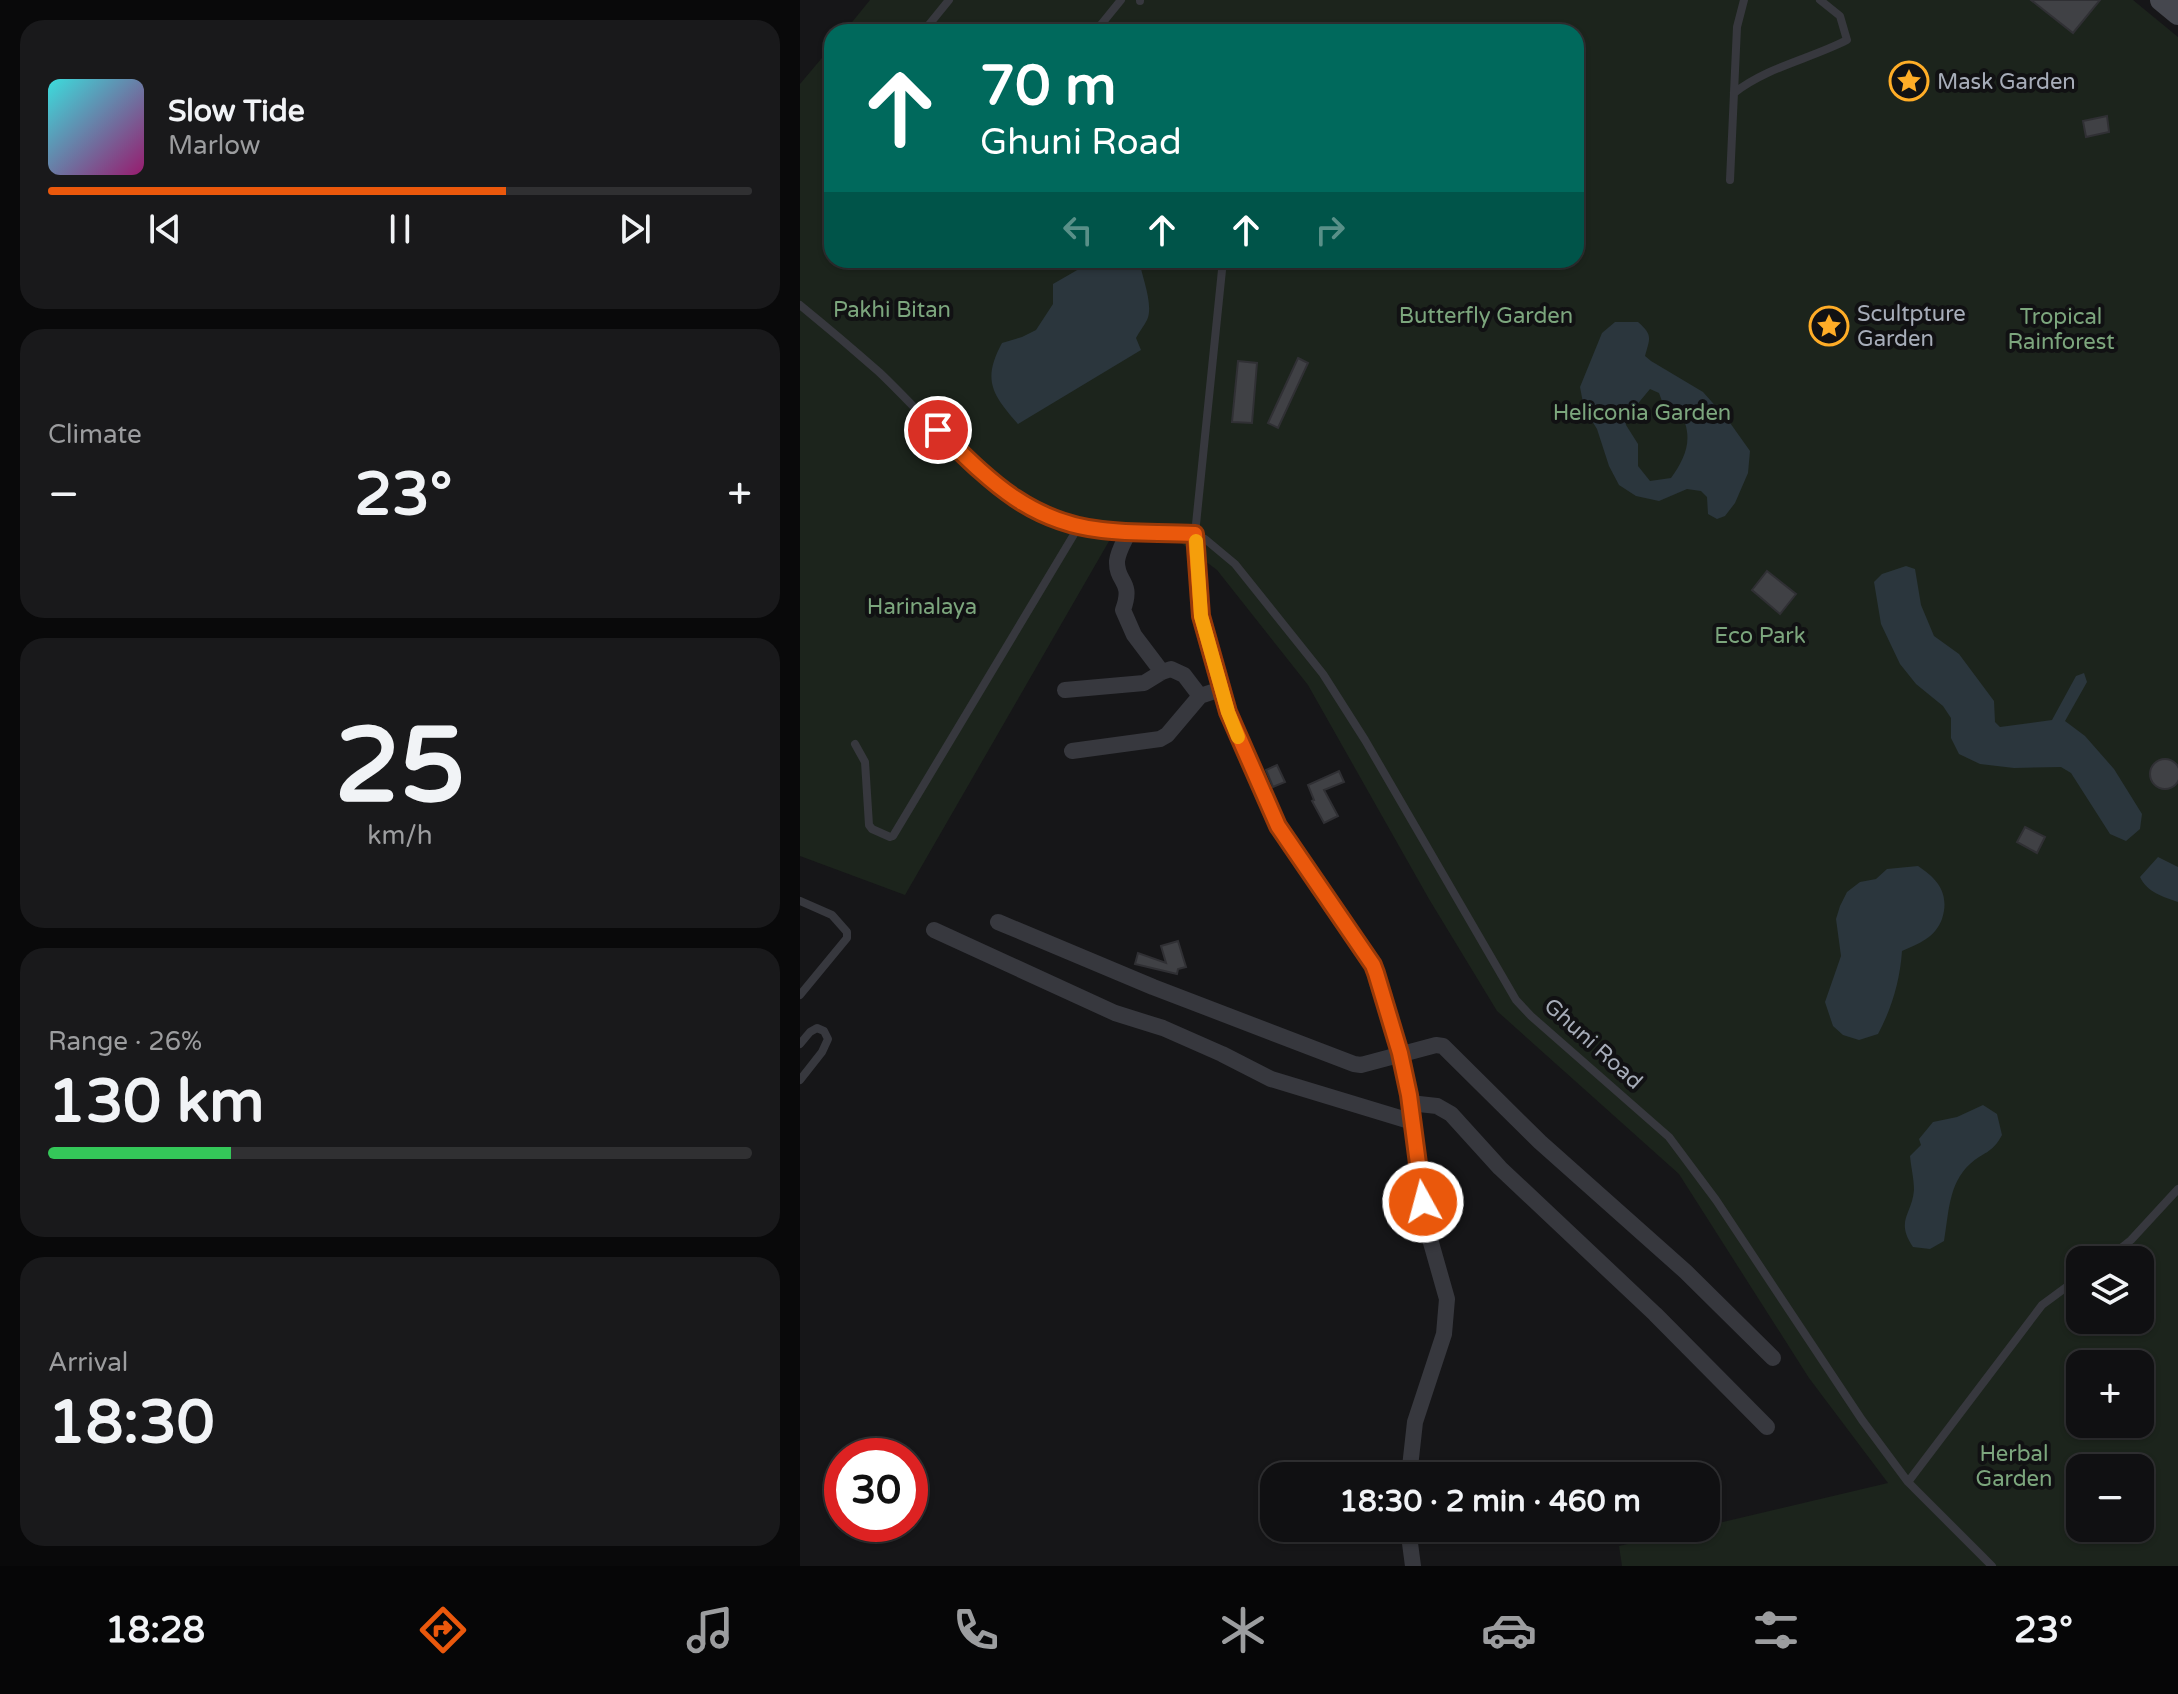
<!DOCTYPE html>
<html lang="en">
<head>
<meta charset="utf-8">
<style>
	body { margin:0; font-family:"Varela Round",sans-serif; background:#19191b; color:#f1f3f6; height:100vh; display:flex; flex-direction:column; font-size:30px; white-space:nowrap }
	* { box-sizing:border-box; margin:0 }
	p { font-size:26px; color:#9c9d9f }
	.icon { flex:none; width:44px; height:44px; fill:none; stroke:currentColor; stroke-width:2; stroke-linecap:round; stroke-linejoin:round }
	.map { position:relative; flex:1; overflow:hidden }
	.panel { display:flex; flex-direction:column; gap:20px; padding:20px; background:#09090a; width:800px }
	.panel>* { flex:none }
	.top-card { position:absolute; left:24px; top:24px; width:760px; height:244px; border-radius:24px; box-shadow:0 2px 6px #0004,0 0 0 2px #303032; background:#00695c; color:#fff; overflow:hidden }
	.fabs { position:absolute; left:1266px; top:1246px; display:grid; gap:16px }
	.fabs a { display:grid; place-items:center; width:88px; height:88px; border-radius:16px; background:#101012; box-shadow:0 2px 6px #0004,0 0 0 2px #303032; font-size:40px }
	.speed { position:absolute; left:24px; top:1438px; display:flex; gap:16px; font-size:40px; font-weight:700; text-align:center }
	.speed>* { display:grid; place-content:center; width:104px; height:104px; border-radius:50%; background:#101012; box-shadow:0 2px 6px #0004,0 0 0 2px #303032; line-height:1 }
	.speed .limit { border:12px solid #d22; background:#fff; color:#111 }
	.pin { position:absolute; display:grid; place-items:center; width:68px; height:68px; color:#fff; margin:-34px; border:4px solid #fff; border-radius:50%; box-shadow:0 2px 8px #0007 }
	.me { position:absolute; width:88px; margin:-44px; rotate:353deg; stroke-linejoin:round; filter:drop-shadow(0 0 6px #0008) }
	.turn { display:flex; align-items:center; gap:28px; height:168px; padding:0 24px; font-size:36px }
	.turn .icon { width:104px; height:104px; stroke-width:2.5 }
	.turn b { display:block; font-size:56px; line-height:68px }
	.lanes { display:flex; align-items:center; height:76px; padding:0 24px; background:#0003; justify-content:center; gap:40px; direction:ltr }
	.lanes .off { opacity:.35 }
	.big { font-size:60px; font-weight:700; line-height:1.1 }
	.panel .widget { flex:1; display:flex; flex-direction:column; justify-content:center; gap:12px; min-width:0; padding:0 28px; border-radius:24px; background:#19191b }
	.panel .dial { align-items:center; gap:0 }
	.dial b { font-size:104px; line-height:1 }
	.song { display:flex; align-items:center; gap:24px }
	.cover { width:96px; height:96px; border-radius:12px; background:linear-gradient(135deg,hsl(180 70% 55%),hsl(320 70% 35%)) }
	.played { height:8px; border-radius:4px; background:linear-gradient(90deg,#ea580c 65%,#303032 65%) }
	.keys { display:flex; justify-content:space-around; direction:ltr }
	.heat { display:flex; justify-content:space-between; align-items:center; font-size:44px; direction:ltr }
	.charge { height:12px; border-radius:6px; background:linear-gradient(90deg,#34c759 26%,#303032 0) }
	.trip { position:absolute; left:460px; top:1462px; width:460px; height:80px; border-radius:24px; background:#101012; box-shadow:0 2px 6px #0004,0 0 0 2px #303032; font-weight:700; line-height:80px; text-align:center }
	.dock { display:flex; height:128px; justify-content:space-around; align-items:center; background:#060607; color:#9c9d9f }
	.dock .icon { width:56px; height:56px }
	.dock .on { color:#ea580c }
	.dock b { font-size:36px; color:#f1f3f6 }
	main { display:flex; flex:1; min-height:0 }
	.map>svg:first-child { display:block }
	.green { fill:#1c241c; fill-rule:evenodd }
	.water { fill:#2b363d; fill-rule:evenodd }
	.building { fill:#404145; stroke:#303034; stroke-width:2 }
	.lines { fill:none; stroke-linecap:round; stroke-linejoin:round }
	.lane { stroke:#37383e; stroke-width:8 }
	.street { stroke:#37383e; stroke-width:16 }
	.secondary { stroke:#45474e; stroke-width:22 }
	.route-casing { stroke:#983908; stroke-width:20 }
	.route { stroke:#ea580c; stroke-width:14 }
	.slow { stroke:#f59e0b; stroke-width:14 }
	.labels { text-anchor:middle; stroke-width:8; stroke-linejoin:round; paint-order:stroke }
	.poi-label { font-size:22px; fill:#a7adb9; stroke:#111113; text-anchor:start }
	.park-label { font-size:22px; fill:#7ca67d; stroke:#111113 }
	.street-label { font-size:22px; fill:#a7adb9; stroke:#111113 }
</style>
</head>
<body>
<main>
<section class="panel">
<div class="widget">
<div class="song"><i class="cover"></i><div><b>Slow Tide</b><p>Marlow</p></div></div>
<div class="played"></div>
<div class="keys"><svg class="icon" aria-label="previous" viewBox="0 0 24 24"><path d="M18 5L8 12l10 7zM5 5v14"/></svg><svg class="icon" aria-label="pause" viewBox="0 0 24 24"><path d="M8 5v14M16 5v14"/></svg><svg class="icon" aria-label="next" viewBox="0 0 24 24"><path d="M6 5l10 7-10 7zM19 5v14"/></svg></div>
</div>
<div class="widget"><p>Climate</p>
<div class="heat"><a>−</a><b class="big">23°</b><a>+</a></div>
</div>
<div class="widget dial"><b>25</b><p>km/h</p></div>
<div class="widget"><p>Range · 26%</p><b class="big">130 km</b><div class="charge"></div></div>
<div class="widget"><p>Arrival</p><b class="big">18:30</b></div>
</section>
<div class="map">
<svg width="1378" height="1566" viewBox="0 0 1378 1566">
	<rect width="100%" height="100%" fill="#161618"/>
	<path class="green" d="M70,0h1263l45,37v1529h-556l-3,-20 77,-18h10v-2l182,-43 -79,-105 -130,-204 -182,-163 -68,-112 -121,-214 -91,-115 -40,-30 -65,-4 -207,359 -105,-39v-772l32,-38v214h744v-228h-732zM1280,1260h60v60h-60zM1280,1364h60v60h-60zM1280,1468h60v60h-60z"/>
	<path class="water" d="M289,260h50c3,17 15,45 8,60 -3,6 -8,12 -11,18l5,12 -123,74c-26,-30 -36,-44 -16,-81l20,-6 14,-7 17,-26v-20l26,-15z
		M815,322h23c15,13 12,16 7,34l6,5 52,31 25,28 22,31 -2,22 -13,30 -10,13 -8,3 -9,-5 -1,-17 -6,-6 -14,-2 -28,12 -23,-5 -17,-11 -10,-19 -12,-37 -13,-21 -4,-21 22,-54zM850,389l9,4 7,19 19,11c7,21 -2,38 -14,55l-21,3 -12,-15v-22l-12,-19 -1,-6z
		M1106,566l9,3 6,36 13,31 25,18 35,47 1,21 5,5 52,-7 24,-44 8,-3 3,9 -22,39 20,15 29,33 28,45 -2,15 -14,12 -16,-7 -39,-61 -10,-6 -47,1 -34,-4 -21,-10 -8,-16v-20l-8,-12 -27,-22 -16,-20 -19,-40 -7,-42 8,-8z
		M1358,857l20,10v35c-15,-5 -31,-10 -38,-25z
		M1118,866c20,13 32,28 24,53 -3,8 -9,16 -16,20 -7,5 -16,8 -24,12 -2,29 -10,57 -24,83l-19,6 -16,-5 -10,-9 -8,-24 16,-46 -5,-37 4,-13 7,-14 13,-10 16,-3 11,-10z
		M1183,1105l14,9 5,21c-10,19 -19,17 -32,29 -22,20 -21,50 -26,77l-14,8 -17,-2c-18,-27 -1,-32 1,-57 0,-11 -3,-23 -4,-34l11,-11 -2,-6 14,-17 24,-5z"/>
	<path class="building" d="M1231,0h69l-27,33z
		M1307,116l2,16 -23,5 -3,-16z
		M498,358l10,5 -30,65 -10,-5z
		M438,361l19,2 -5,60 -20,-1z
		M967,571l29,23 -16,20 -28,-24z
		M1350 774a15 15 0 1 1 30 0a15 15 0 1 1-30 0Z
		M477,765l8,17 -12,5 -7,-17z
		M539,771l5,11 -20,8 14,26 -14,7 -12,-22 2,-1 -6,-15z
		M1225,827l20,10 -8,16 -20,-11z
		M378,941l8,26 -8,2 -1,5 -42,-10 3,-11 28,10 -5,-17z"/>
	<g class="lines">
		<path class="lane" d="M340,0v1
			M123,32l26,-32
			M295,32l26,-32
			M934,93c33,-26 76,-34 113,-53l-7,-24 -20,-16
			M930,180l7,-153 7,-27
			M0,305c27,22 53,44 79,67 48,45 119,133 182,151 44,12 90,8 134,11l10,5 30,25 88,110 42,66 151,260 15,16 138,121 47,63 146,220 46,62 84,84
			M395,534l27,-264
			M55,744l10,18 4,63 3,4 18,8 3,-1 186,-310
			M0,901l32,14 15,17v6l-47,57
			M0,1044l10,-12 7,-4 7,3 4,8 -6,13 -22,28
			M1306,1260l25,-20 47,-51
			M1108,1482l134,-177 38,-28"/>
		<path class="street" d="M329,531c-4,9 -11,20 -12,30 -1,22 17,19 6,49l11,25 28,37
			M395,534l6,82 27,96 50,114 95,139 27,88 9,42 17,130 21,74 -3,35 -29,88 -6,54
			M265,690l79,-7 18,-11 9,-3 13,6 16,21
			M272,751l88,-12 7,-4 33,-39 21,-7
			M198,922l155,65 201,77 7,1 75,-20 7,1 97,96 146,130 87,86
			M134,930l181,83 48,15 59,26 49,25 142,43
			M610,1103l27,3 14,8 49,54 155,146 112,113
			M608,1528l5,38"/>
		<path class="secondary" d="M1361,0l17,14"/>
	</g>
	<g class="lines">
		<defs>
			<path id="route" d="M138,430c50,49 90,92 164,100 31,4 62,2 93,4l6,82 27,96 50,114 95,139 3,8 24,80 9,42 14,107"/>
		</defs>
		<use href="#route" class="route-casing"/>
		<use href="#route" class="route"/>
		<path class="slow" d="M396,541l5,75 27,96 10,25"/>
	</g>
	<defs>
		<symbol id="sight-ring" viewBox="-11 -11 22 22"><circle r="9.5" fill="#111113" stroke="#ffad27" stroke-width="1.5"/><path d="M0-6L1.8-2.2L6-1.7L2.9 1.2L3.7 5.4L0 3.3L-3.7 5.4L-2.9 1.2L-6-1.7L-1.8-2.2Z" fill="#ffad27"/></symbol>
	</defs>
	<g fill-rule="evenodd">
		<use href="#sight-ring" x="1087" y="59" width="44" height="44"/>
		<use href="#sight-ring" x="1007" y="304" width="44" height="44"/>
	</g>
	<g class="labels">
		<g class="poi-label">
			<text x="1137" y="89">Mask Garden</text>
			<text x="1057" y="321">Scultpture<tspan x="1057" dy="25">Garden</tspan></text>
		</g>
		<g class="park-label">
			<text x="92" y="317">Pakhi Bitan</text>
			<text x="686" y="323">Butterfly Garden</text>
			<text x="1261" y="324">Tropical<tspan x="1261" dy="25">Rainforest</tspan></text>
			<text x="842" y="420">Heliconia Garden</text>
			<text x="122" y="614">Harinalaya</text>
			<text x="960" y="643">Eco Park</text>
			<text x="1214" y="1461">Herbal<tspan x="1214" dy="25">Garden</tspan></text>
		</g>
		<g class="street-label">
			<text transform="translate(794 1043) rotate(42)" y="8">Ghuni Road</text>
		</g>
	</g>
</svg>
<div class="fabs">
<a><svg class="icon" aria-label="layers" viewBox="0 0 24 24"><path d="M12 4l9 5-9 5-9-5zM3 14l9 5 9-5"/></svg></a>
<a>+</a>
<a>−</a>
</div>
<div class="speed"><div class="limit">30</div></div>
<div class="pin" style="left:138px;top:430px;background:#d93025"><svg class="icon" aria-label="arrive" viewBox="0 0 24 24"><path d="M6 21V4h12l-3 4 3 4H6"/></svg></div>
<svg class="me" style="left:623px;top:1202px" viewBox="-20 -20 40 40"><circle r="17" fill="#ea580c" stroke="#fff" stroke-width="3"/><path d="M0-11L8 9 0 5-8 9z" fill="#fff"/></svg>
<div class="trip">18:30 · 2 min · 460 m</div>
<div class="top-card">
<div class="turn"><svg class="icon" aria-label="ahead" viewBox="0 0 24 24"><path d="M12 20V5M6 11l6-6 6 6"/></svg><div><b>70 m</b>Ghuni Road</div></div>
<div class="lanes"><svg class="icon off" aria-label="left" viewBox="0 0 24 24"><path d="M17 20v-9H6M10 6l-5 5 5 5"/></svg><svg class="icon" aria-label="ahead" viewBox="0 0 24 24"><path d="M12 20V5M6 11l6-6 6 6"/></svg><svg class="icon" aria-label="ahead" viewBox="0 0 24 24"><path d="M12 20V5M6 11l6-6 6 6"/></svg><svg class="icon off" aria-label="right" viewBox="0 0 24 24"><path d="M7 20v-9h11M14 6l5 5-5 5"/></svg></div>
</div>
</div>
</main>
<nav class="dock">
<b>18:28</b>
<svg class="icon on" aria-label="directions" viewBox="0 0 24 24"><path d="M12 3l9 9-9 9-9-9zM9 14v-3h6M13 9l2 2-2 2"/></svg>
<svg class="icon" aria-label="music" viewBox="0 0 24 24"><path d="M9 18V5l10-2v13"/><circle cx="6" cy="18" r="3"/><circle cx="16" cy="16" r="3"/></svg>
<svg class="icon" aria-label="phone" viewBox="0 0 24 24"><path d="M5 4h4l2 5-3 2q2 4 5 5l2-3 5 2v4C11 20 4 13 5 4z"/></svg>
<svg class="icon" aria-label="climate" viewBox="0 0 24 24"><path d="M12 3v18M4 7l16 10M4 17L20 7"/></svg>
<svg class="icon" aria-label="car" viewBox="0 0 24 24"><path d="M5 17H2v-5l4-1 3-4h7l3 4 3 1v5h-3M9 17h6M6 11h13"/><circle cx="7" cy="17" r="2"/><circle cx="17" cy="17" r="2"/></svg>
<svg class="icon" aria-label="filters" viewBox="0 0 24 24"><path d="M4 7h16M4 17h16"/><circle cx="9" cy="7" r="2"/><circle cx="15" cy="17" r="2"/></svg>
<b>23°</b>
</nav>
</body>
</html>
